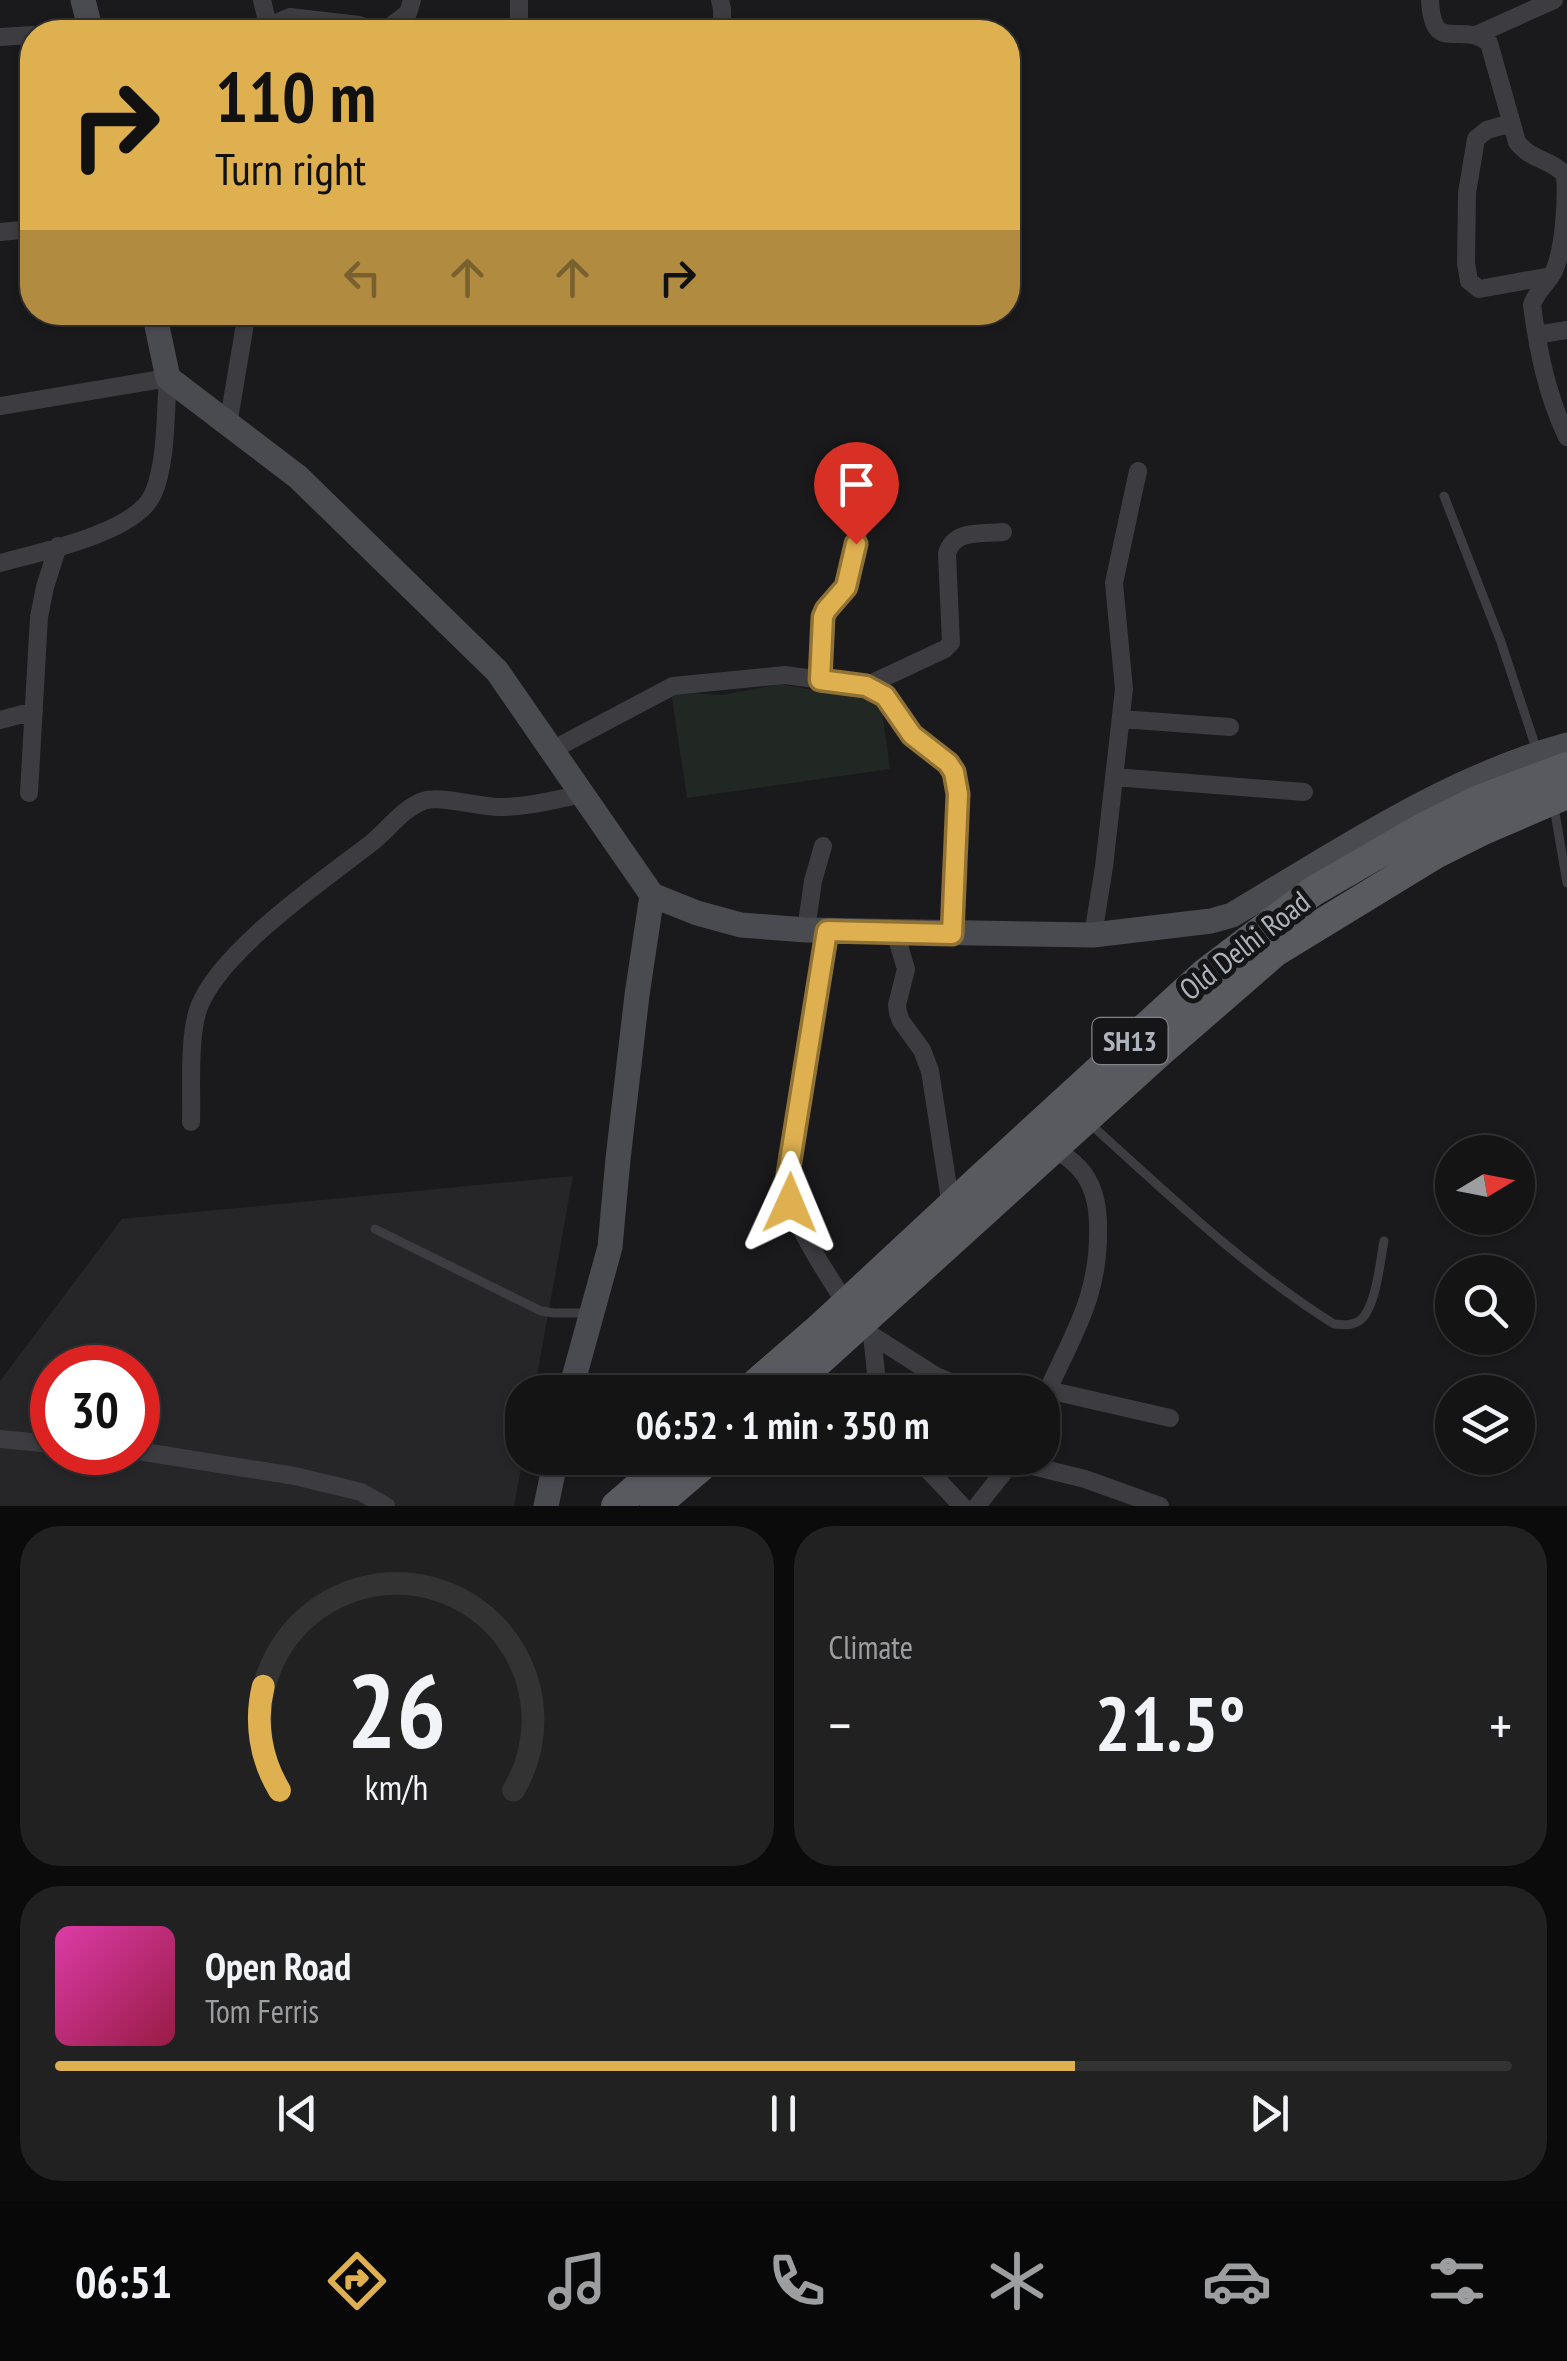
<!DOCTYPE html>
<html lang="en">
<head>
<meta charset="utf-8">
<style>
	body { margin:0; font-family:"PT Sans Narrow",sans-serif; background:#212122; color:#f1f3f6; height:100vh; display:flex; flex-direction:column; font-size:38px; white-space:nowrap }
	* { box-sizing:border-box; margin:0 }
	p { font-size:32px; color:#9d9ea0 }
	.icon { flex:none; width:55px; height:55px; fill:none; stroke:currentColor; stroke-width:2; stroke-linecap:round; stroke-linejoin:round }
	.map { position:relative; height:1506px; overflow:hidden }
	.drawer { display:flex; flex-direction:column; gap:20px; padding:20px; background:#0b0b0c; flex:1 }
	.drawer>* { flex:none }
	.hud { position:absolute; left:20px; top:20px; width:1000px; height:305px; border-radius:40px; box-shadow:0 2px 8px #0004,0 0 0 2px #333334; background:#deb050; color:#111; overflow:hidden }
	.needle { width:65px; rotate:80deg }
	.tools { position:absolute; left:1435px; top:1135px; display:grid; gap:20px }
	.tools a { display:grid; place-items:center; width:100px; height:100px; border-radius:50%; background:#141415; box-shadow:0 2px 8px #0004,0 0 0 2px #333334; font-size:50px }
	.speed { position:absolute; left:30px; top:1345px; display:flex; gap:20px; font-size:50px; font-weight:700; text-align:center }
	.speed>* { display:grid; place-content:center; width:130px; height:130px; border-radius:50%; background:#141415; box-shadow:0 2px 8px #0004,0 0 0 2px #333334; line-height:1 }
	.speed .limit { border:15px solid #d22; background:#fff; color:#111 }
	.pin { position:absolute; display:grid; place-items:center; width:85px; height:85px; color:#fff; margin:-102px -42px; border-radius:50% 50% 50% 0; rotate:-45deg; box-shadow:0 0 10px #0007 }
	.pin .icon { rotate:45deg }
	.me { position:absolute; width:110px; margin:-55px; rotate:1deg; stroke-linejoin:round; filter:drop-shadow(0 0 8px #0008) }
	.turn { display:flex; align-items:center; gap:35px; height:210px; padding:0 30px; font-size:45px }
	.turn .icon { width:130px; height:130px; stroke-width:2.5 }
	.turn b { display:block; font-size:70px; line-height:85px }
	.lanes { display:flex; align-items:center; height:95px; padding:0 30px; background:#0003; justify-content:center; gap:50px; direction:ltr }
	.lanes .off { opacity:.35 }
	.big { font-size:75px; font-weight:800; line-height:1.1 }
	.drawer .card { flex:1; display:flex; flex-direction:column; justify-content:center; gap:15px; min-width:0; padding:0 35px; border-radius:40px; background:#212122 }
	.drawer .dial { align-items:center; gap:0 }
	.dial svg { height:260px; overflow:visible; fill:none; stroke:#333334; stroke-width:7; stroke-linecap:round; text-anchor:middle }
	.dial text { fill:#f1f3f6; stroke:none }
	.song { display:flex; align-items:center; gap:30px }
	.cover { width:120px; height:120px; border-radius:15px; background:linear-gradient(135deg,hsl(320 70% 55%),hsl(340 70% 35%)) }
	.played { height:10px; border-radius:5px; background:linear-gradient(90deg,#deb050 70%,#333334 70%) }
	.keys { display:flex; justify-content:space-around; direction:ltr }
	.heat { display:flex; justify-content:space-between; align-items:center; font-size:55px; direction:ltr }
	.drawer .tiles { flex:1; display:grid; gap:20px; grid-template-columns:1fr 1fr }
	.card:last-child { grid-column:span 2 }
	.trip { position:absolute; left:505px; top:1375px; width:555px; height:100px; border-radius:40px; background:#141415; box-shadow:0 2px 8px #0004,0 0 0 2px #333334; font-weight:800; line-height:100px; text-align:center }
	.tabs { display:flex; height:160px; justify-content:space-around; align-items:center; background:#080808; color:#9d9ea0 }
	.tabs .icon { width:70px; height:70px }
	.tabs .current { color:#deb050 }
	.tabs b { font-size:45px; color:#f1f3f6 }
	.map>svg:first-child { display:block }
	.built { fill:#262629; fill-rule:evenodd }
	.green { fill:#212722 }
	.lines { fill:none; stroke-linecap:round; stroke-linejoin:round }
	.lane { stroke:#3c3c41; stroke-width:9 }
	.street { stroke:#3c3c41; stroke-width:18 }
	.secondary { stroke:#4a4b50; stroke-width:25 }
	.primary { stroke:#585a5f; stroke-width:30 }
	.route-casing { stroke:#907234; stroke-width:25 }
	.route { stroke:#deb050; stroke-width:18 }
	.labels { text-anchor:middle; stroke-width:10; stroke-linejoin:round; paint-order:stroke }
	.shield { fill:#151517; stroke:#808389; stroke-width:2.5 }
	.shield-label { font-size:28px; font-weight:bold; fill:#aeb2ba }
	.street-label { font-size:30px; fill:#aeb2ba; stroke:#151517 }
</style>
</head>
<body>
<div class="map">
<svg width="1567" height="1506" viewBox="0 0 1567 1506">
	<rect width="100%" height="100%" fill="#1a1a1c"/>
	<path class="built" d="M573,1176l-39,216h-12l1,66 -9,48h-514v-125l122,-162zM52,1368h86v84h-86z"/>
	<path class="green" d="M781,684l59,11 40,1 10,73 -203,29 -16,-106 51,3z"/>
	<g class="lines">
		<path class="lane" d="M1444,496l57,146 36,109
			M1554,807l13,76
			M1088,1122c78,70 156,146 246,202 9,1 17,2 25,-3 17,-11 21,-60 25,-80
			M375,1229l166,82 13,2h36"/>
		<path class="street" d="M262,0l7,29
			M519,0v32
			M720,0l2,9v23
			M1430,0c3,57 30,19 59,43l28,99c13,18 34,17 48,33 2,24 -1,74 -11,96 -6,12 -18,20 -22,34 6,46 15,90 35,132
			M265,32l16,-11 9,-4 69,8 22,7
			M383,32l25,-19 4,-13
			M1476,35l78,-35
			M0,37l32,-2
			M1511,123l-24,7 -11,9 -9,54 -1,70 3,18 10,8 72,-13
			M0,232l32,-3
			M1537,335l30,-5
			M0,406l168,-28c-3,35 -1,84 -15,116 -17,39 -113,58 -153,69
			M228,425l19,-113
			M820,680l3,-63 3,-7 21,-23 13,-64
			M866,686l79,-37 6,-6 -4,-89c6,-25 35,-20 56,-22
			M1121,719l109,8
			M0,720l34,-9
			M552,750l121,-64 112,-11 75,10 20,7 32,43 37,28 5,9 4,22 -6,140
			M1114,777l190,15
			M29,793l10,-176 6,-30 13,-41
			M806,930l7,-49 10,-35
			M827,931l-39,243c0,48 34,90 58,130
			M895,932l11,37 -9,36 1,8 3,8 21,29 8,21 21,135
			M1093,935l11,-68 20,-178 -10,-106 24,-112
			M191,1122c1,-32 -3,-86 8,-115 22,-57 122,-125 171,-163 17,-13 32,-35 53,-43 19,-6 55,6 76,6 28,0 56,-7 84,-13
			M859,1327l77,49 40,16
			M872,1335l6,57
			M1048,1390l122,28
			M1042,1404c27,-65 58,-103 56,-178 0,-20 -4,-42 -19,-58 -7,-8 -16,-13 -24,-20
			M0,1439l52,5
			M138,1451l157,25 66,16 25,14
			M917,1458l45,48
			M1012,1461l73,18 75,27
			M977,1506l38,-48"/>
		<path class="secondary" d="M83,0l8,32
			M154,312l14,66 130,99 199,194 155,224 45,18 44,12 65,5 287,5 118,-14 21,-6c108,-64 213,-136 335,-170
			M570,1392l40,-145 8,-88 19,-164 15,-100
			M546,1506l10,-48"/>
		<path class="primary" d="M746,1392l76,-66 157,-146 225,-206 108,-82 107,-62 60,-30 88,-33
			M785,1392l375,-340 115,-100 162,-99 44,-22 86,-37
			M616,1506l55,-48
			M655,1506l56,-48"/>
	</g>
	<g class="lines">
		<defs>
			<path id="route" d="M790,1203l-2,-29 39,-243 125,3 6,-140 -4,-22 -6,-9 -36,-28 -27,-39 -19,-10 -46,-6 3,-63 3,-7 20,-23 10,-43"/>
		</defs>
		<use href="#route" class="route-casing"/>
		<use href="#route" class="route"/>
	</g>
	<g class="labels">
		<rect class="shield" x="1092.5" y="1018" width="75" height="46" rx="8"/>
		<g class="shield-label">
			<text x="1130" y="1051">SH13</text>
		</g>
		<g class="street-label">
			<text transform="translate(1245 946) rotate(-38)" y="10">Old Delhi Road</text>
		</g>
	</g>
</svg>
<div class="tools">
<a><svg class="needle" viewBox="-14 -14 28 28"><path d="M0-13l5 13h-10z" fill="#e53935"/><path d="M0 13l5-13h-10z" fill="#9d9ea0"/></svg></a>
<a><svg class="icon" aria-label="search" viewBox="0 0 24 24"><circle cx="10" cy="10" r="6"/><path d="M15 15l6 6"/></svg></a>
<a><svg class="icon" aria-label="layers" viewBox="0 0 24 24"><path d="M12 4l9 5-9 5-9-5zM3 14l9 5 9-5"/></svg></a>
</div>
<div class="speed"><div class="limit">30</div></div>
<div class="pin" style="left:856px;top:544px;background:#d93025"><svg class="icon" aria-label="arrive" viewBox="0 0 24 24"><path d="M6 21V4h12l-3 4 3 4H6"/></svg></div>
<svg class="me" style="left:790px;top:1203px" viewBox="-20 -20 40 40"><path d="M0-17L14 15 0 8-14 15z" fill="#deb050" stroke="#fff" stroke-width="4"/></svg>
<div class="trip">06:52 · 1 min · 350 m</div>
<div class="hud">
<div class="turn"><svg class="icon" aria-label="right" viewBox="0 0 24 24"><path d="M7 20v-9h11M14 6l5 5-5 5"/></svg><div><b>110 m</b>Turn right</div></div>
<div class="lanes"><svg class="icon off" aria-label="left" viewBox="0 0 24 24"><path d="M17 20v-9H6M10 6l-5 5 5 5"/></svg><svg class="icon off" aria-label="ahead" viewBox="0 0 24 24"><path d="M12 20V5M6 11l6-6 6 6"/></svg><svg class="icon off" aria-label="ahead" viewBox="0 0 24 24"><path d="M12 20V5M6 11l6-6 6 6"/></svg><svg class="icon" aria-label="right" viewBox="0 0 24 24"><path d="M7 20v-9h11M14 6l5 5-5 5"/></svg></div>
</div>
</div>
<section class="drawer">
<div class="tiles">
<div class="card dial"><svg viewBox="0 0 100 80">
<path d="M14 69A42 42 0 1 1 86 69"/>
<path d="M14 69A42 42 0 0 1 9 37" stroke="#deb050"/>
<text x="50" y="56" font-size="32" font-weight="700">26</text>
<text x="50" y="72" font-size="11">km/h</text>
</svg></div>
<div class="card"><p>Climate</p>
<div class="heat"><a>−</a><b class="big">21.5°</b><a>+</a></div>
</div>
<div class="card">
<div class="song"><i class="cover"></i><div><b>Open Road</b><p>Tom Ferris</p></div></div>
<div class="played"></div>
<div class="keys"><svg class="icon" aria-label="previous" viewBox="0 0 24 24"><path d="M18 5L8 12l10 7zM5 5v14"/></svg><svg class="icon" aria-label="pause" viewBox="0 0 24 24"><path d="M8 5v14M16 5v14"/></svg><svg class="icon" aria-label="next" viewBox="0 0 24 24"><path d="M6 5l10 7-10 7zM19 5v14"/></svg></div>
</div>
</div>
</section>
<nav class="tabs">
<b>06:51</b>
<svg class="icon current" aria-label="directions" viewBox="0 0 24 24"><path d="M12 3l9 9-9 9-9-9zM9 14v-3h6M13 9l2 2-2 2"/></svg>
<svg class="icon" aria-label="music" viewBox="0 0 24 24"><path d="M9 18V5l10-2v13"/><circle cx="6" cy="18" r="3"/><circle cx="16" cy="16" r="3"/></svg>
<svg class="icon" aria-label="phone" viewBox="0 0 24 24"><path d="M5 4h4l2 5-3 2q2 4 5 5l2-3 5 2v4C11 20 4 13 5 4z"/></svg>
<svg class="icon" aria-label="climate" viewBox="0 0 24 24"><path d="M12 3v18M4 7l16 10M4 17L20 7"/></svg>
<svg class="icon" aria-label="car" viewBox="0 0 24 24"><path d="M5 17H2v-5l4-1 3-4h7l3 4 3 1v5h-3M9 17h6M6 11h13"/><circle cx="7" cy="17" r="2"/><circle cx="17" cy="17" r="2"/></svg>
<svg class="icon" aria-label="filters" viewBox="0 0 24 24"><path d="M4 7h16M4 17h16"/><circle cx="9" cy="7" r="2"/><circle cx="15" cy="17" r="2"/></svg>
</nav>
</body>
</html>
